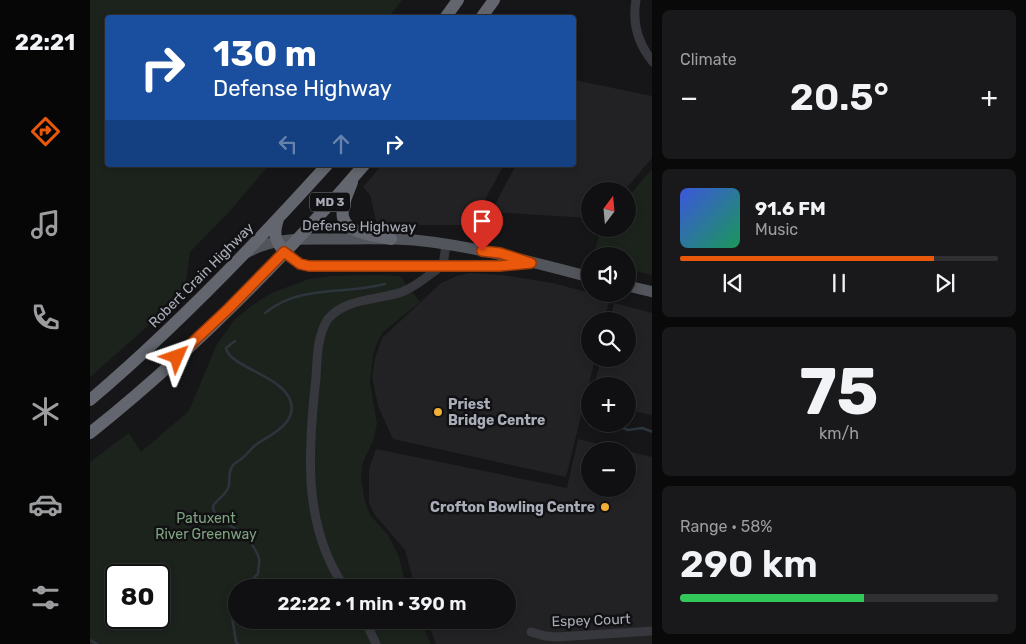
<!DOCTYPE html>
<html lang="en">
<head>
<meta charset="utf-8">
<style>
	body { margin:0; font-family:Rubik,sans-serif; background:#19191b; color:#f1f3f6; height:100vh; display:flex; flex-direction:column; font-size:19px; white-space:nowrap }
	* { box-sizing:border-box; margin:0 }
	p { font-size:16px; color:#9c9d9f }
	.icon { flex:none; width:28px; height:28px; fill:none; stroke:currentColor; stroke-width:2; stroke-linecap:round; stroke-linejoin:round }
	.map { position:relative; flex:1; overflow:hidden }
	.sheet { display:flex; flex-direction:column; gap:10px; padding:10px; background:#09090a; width:374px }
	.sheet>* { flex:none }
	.top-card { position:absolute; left:15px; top:15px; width:471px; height:152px; border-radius:5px; box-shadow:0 2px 8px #0003,0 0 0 1px #303032; background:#1a4fa0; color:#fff; overflow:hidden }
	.needle { width:32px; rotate:16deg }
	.buttons { position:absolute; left:491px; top:182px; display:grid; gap:10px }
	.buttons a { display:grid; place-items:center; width:55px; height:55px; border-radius:50%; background:#101012; box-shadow:0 2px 8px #0003,0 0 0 1px #303032; font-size:25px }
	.speed { position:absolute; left:15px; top:564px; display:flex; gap:10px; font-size:25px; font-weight:700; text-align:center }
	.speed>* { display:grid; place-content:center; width:65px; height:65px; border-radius:50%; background:#101012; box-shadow:0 2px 8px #0003,0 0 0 1px #303032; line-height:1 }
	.speed .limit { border:2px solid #111; border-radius:8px; background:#fff; color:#111 }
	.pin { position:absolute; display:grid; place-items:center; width:42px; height:42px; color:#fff; margin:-51px -21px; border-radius:50% 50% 50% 0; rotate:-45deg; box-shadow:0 0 5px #0007 }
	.pin .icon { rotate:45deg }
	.me { position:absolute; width:55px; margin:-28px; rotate:47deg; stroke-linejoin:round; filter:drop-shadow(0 0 4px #0008) }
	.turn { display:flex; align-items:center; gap:18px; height:105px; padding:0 25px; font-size:22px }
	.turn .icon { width:65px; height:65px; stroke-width:2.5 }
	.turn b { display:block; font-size:35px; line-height:42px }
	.lanes { display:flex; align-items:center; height:48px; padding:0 25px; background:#0003; justify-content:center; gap:25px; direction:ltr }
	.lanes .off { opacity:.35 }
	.big { font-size:38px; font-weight:600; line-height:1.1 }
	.sheet .tile { flex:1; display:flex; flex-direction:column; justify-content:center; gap:8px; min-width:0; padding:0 18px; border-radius:8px; background:#19191b }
	.sheet .dial { align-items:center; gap:0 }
	.dial b { font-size:65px; line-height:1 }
	.song { display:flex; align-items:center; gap:15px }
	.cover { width:60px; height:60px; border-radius:8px; background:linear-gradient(135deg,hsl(230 70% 55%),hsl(150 70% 35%)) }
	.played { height:5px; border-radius:2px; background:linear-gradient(90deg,#ea580c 80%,#303032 80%) }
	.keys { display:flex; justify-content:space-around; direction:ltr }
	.heat { display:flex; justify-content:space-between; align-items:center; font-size:28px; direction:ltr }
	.charge { height:8px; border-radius:4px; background:linear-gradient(90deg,#34c759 58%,#303032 0) }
	.trip { position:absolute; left:138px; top:579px; width:288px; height:50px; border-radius:25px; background:#101012; box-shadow:0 2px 8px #0003,0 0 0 1px #303032; font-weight:600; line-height:50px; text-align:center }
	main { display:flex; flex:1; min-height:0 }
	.tabs { display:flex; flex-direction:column; width:90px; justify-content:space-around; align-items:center; background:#060607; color:#9c9d9f }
	.tabs .icon { width:35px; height:35px }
	.tabs .active { color:#ea580c }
	.tabs b { font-size:22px; color:#f1f3f6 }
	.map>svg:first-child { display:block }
	.built { fill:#222225; fill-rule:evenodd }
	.green { fill:#1c231d; fill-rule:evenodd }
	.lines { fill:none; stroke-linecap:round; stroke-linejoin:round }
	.stream { stroke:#2c353c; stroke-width:2.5 }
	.minor { stroke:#37383d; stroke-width:9 }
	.major { stroke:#53555c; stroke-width:11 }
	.highway { stroke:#63666e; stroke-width:12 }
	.route-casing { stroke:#983908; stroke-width:12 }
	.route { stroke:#ea580c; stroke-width:9 }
	.poi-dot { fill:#f2b134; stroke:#111113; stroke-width:2 }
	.labels { text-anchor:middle; stroke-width:5; stroke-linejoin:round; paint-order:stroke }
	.shield { fill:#111113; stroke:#7b7e86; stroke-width:1 }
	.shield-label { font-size:12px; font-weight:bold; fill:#a8adb8 }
	.street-label { font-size:14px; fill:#a8adb8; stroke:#111113 }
	.poi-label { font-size:14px; font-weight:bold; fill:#a8adb8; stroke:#111113; text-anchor:start }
	.park-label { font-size:14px; fill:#7fa381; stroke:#111113 }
</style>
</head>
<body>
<main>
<nav class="tabs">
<b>22:21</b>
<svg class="icon active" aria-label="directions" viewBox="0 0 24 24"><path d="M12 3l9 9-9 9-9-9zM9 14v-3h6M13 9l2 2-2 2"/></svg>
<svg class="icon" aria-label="music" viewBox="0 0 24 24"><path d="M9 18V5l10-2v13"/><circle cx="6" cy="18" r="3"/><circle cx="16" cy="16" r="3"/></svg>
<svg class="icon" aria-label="phone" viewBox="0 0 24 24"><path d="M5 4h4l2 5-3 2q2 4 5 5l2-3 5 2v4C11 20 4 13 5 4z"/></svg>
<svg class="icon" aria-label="climate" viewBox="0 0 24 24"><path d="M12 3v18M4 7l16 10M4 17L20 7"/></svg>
<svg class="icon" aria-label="car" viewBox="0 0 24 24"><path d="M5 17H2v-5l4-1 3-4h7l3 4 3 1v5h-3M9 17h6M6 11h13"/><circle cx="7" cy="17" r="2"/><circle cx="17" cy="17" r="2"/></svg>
<svg class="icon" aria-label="filters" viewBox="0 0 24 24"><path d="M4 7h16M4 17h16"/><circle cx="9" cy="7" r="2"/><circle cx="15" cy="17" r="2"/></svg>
</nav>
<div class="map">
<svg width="563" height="644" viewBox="0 0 563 644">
	<rect width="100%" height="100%" fill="#161618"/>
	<path class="built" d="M484,80l78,16v62l-28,33h-34v27l-99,-6 25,-47h58z
		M292,165h122l-33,60h-94l-7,-30 -7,-8z
		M380,273l33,2 49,8 58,15 -6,23h-14v38h5l-29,118 -173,-38 -15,-33 -6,-29 3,-19 7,-20 59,-55 16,-7z
		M524,303l38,10 1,98 -2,4 -23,-5v-24h-34l7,-27h27v-38h-18z
		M488,439l74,18v187h-216l-9,-24h79v-32l-91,-1 -10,-37 -30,-35 -6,-12v-34l7,-20 191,39zM500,451h38v38h-38z"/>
	<path class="green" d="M0,0h312l-13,17 -281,1v147h161l-40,47 -39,40 -6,42 -94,83z
		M562,169v106l-24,-6v-13h-35l8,-27h27v-32z
		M286,275l24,1 20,26 -37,30 -6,11 -4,13 -3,26 7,42 -4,17 -10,21 -2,16 3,20 6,17 18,20 11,22 7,30 -170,1v32h184l11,24h-341v-182l39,-29 12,19 48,-41 27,-65 19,-27 19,-15 18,-11 37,-14 23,-3zM26,575h43v43h-43z"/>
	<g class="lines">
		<path class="stream" d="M175,313c36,-29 79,-18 120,-29
			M145,341l-9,7c4,20 59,28 65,55 5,21 -21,32 -34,41 -6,4 -11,12 -17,16 -2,1 -4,2 -6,4 -6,5 -4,14 -5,21 -2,10 -11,13 -16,21 1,15 14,17 25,24 8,5 18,19 21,28 1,5 -1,11 -1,16l-16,14
			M523,424l15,6 14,-2 11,4
			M146,594l-5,16 5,32 2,2
			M0,640l7,4"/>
		<path class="minor" d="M546,0c-4,23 2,44 17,62
			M255,588c-43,-62 -37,-139 -29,-210 1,-18 1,-43 12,-59 17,-21 51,-19 74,-27 15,-6 28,-18 41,-27l3,-20
			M275,620l11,24
			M441,632l14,4 12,1 96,-6"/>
		<path class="major" d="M158,252c28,-15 55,-13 86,-13 26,0 53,-1 80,1 60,6 118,22 176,37
			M194,252l16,12 9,2h190l26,-3
			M538,286l25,6"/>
		<path class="highway" d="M355,18l13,-18
			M391,18l13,-18
			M262,182c-3,9 -8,18 -9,27 -5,25 31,26 48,30
			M188,219c-5,16 -3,20 6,33
			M0,400c85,-72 162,-152 237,-235
			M0,433c98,-78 192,-173 274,-268"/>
	</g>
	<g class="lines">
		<defs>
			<path id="route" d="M87,357l52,-49 55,-56 16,12 9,2h190l32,-3 -31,-10 -18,-2"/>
		</defs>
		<use href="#route" class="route-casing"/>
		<use href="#route" class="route"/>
	</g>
	<g class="poi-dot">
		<circle cx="348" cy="412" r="5"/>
		<circle cx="515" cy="507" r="5"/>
	</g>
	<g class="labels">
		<rect class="shield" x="220" y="192.5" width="40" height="19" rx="4"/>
		<g class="shield-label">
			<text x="240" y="206">MD 3</text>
		</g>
		<g class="street-label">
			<text transform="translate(269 226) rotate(1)" y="5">Defense Highway</text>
			<text transform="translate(111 275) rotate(-45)" y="5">Robert Crain Highway</text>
			<text transform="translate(501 620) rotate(-2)" y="5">Espey Court</text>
		</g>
		<g class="poi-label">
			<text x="358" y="409">Priest<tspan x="358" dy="16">Bridge Centre</tspan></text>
			<text x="505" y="512" text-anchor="end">Crofton Bowling Centre</text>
		</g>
		<g class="park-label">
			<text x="116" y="523">Patuxent<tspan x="116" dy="16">River Greenway</tspan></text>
		</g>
	</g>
</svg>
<div class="buttons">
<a><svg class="needle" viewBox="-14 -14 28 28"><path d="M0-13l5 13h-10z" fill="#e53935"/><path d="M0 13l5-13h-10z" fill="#9c9d9f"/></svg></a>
<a><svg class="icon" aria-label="sound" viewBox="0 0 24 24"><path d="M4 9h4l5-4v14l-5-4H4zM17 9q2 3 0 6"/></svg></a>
<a><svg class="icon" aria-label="search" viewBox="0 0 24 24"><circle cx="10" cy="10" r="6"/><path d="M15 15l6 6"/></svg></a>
<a>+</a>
<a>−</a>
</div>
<div class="speed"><div class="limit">80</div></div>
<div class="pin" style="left:392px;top:251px;background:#d93025"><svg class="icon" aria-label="arrive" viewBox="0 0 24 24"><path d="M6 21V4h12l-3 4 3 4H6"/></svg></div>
<svg class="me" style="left:87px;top:357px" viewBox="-20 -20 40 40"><path d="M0-17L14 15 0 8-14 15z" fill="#ea580c" stroke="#fff" stroke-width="4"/></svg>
<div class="trip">22:22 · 1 min · 390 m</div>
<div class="top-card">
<div class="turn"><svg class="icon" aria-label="right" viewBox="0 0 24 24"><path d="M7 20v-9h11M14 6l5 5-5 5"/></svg><div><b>130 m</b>Defense Highway</div></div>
<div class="lanes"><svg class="icon off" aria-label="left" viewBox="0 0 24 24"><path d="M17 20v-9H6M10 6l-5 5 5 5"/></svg><svg class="icon off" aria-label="ahead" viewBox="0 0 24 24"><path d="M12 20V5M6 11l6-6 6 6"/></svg><svg class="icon" aria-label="right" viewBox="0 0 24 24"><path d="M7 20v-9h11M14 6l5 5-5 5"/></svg></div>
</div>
</div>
<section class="sheet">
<div class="tile"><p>Climate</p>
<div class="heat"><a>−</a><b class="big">20.5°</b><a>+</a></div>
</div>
<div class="tile">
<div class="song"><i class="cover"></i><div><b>91.6 FM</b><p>Music</p></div></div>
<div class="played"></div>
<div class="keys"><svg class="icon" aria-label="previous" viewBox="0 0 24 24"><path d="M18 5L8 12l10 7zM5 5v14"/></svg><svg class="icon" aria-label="pause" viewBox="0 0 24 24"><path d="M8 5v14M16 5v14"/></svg><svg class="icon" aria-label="next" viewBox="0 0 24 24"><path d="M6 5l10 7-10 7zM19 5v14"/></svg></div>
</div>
<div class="tile dial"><b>75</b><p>km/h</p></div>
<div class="tile"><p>Range · 58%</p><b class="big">290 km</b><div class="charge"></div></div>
</section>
</main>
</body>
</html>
